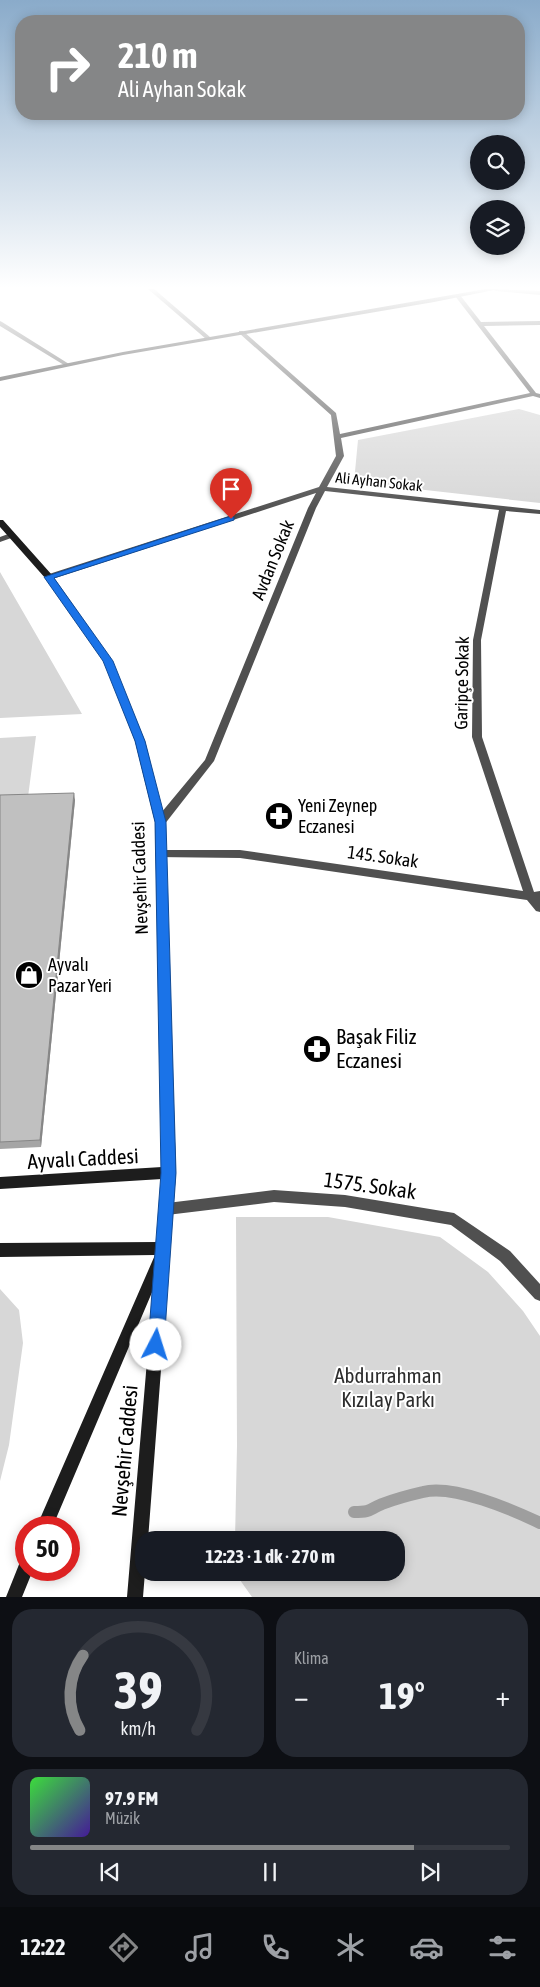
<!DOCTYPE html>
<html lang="tr">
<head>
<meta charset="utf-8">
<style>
	body { margin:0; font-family:"Asap Condensed",sans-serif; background:#242831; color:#f1f3f6; height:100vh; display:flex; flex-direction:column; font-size:19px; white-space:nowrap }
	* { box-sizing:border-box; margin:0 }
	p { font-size:16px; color:#9ea1a6 }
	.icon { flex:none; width:28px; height:28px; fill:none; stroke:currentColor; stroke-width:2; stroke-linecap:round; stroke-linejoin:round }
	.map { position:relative; height:1597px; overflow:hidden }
	.sheet { display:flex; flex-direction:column; gap:12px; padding:12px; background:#0d0f14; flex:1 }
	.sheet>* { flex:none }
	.guide { position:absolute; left:15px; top:15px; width:510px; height:105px; border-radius:20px; box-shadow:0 2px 12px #0003; background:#858687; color:#fff; overflow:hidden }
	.fabs { position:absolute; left:470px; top:135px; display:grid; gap:10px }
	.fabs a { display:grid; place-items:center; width:55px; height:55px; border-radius:50%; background:#171b24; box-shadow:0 2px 12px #0003; font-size:25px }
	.speed { position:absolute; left:15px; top:1516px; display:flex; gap:10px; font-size:25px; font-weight:700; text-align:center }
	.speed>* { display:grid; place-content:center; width:65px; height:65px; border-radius:50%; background:#171b24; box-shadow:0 2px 12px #0003; line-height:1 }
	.speed .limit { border:8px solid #d22; background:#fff; color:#111 }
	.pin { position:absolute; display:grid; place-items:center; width:42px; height:42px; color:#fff; margin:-51px -21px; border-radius:50% 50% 50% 0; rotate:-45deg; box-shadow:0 0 5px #0007 }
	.pin .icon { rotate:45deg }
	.me { position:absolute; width:55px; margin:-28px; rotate:5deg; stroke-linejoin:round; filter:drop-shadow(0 0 4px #0008) }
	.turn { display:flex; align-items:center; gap:18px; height:105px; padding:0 20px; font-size:22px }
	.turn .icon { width:65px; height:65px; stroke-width:2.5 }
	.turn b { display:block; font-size:35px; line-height:42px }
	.big { font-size:38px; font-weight:700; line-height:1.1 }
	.sheet .widget { flex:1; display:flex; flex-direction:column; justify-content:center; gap:8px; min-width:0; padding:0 18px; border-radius:20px; background:#242831 }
	.sheet .dial { align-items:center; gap:0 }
	.dial svg { height:130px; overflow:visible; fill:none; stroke:#363941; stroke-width:7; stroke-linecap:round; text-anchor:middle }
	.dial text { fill:#f1f3f6; stroke:none }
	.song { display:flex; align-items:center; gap:15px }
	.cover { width:60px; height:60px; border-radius:8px; background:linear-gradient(135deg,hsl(120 70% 55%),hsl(260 70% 35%)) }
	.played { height:5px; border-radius:2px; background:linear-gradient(90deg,#858687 80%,#363941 80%) }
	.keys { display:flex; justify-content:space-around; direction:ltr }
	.heat { display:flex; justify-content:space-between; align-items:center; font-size:28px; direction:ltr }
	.sheet .tiles { flex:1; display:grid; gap:12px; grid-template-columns:1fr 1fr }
	.widget:last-child { grid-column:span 2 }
	.trip { position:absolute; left:135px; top:1531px; width:270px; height:50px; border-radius:20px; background:#171b24; box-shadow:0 2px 12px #0003; font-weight:700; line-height:50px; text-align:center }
	.dock { display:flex; height:80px; justify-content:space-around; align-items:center; background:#090b0e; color:#9ea1a6 }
	.dock .icon { width:35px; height:35px }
	.dock .active { color:#858687 }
	.dock b { font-size:22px; color:#f1f3f6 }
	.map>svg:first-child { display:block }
	.green { fill:#d7d7d7 }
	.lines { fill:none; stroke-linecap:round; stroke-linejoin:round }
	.stream { stroke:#9e9e9e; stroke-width:12 }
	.street { fill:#505050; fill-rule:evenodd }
	.secondary { fill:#1d1d1d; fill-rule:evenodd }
	.wall { fill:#a5a5a5 }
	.shaded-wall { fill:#868686 }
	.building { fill:#c0c0c0; stroke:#868686 }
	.route { fill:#1a73e8; stroke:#114b97 }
	.labels { text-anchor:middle; stroke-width:4; stroke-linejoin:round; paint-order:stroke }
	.far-street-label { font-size:15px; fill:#000; stroke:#fff }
	.street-label { font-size:18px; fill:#000; stroke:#fff }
	.poi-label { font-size:18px; fill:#000; stroke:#fff; text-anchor:start }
	.near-poi-label { font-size:21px; fill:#000; stroke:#fff; text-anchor:start }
	.near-street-label { font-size:21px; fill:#000; stroke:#fff }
	.near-park-label { font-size:21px; fill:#2e2e2e; stroke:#fff }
</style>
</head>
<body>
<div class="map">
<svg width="540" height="1597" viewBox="0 0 540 1597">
	<rect width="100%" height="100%" fill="#fff"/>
	<path class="green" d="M519,409l21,6v88l-186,-21 4,-42z
		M0,572l82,142 -82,4z
		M36,736l-8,61 -28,1v-60z
		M236,1217h92l112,20 48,35 35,39 17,25v261h-288l-17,-24 161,-1v-32h-161l2,-94z
		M0,1289l19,21 4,33 -14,102 -9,36z"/>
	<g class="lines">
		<path class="stream" d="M354,1512c18,0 14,-2 28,-8 13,-5 28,-9 41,-12 30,-8 90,18 117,31"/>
		<path class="street" d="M148,289h6l56,48v2h-4z
			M493,289l47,2v4l-44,-4z
			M456,295h4l21,27 59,-1v4l-56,1 52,67 4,1v4l-7,-2 -192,42 3,18 -17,31 213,23v4l-34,-3 -25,129 1,97 52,155 6,-1v21l-4,-1 -9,-11 -287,-42 -84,-1 -1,-3 1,-3 4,-1h80l283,41 -51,-154 1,-97 26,-130 -174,-19 -9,17 -102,253 -50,64 -4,1 -5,-4 1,-3 49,-59 103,-252 8,-15 -264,86h-6l-1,-2 1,-2 273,-88 17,-31 -5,-41 -92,-82v-2h4l93,82 4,21 190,-41 -75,-97z
			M0,321l2,1 67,42 -5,1 -64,-39z
			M11,533h3v4l-14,5v-5z
			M274,1190l71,5 109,18 56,38 30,33v17l-5,-2 -35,-38 -49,-36 -106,-18 -71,-5 -107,13 -5,-2 -2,-4 2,-4 5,-2z"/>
		<path class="secondary" d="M486,289h13l-65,13 -311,53 -123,26v-4l123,-25z
			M0,520h3l49,55 60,86 33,80 20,81 11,351 -28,367h-4v32h1l-2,25h-16l26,-307 -101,238h-16l119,-273 -155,2v-14l158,-1 4,-63 -162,10v-12l162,-10 -7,-345 -20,-81 -31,-80 -58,-82 -46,-52z
			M26,1560v10h7l-11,27h-16l14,-35z"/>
	</g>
	<path class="wall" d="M0,795l75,5 -34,347 -41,2z"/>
	<path class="shaded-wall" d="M74,793l1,7 -34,347 -1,-7z"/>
	<path class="building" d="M74,793l-34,347 -40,2v-347z"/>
	<linearGradient id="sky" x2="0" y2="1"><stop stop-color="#8aabca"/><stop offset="0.56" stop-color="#fff"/><stop offset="1" stop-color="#fff" stop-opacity="0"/></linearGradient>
	<rect width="540" height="513" fill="url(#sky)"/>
	<path class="route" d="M231,516l3,1v3l-180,58 59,83 32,80 21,81 10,351 -12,172 -2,6 -6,2 -6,-2 -2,-6 13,-172 -6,-351 -20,-81 -32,-80 -59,-84z"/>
	<defs>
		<symbol id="pharmacy-disc" viewBox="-11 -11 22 22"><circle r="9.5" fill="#000" stroke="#fff"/><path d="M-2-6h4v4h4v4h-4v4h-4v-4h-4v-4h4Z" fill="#fff"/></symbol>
		<symbol id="shop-disc" viewBox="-11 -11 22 22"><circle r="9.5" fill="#000" stroke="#fff"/><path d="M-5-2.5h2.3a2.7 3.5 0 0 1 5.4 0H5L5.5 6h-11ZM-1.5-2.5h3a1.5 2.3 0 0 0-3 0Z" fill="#fff"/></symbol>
	</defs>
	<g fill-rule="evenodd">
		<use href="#pharmacy-disc" x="263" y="800" width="32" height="32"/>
		<use href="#shop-disc" x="13" y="959" width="32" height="32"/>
		<use href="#pharmacy-disc" x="301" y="1033" width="32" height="32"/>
	</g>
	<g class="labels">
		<g class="far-street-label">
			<text transform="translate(379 482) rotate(6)" y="5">Ali Ayhan Sokak</text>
		</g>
		<g class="street-label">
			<text transform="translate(273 560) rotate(-68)" y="6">Avdan Sokak</text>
			<text transform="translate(462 683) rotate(-89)" y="6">Garipçe Sokak</text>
			<text transform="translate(383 857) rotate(8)" y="6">145. Sokak</text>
			<text transform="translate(140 878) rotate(-92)" y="6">Nevşehir Caddesi</text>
		</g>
		<g class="poi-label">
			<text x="298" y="812">Yeni Zeynep<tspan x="298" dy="21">Eczanesi</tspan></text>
			<text x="48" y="971">Ayvalı<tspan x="48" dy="21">Pazar Yeri</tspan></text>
		</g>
		<g class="near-poi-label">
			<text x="336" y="1044">Başak Filiz<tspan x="336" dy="24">Eczanesi</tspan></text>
		</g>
		<g class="near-street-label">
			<text transform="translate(83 1159) rotate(-3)" y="7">Ayvalı Caddesi</text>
			<text transform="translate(370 1186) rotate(8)" y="7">1575. Sokak</text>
			<text transform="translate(125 1451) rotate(-85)" y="7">Nevşehir Caddesi</text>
		</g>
		<g class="near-park-label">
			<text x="388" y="1383">Abdurrahman<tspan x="388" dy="24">Kızılay Parkı</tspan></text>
		</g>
	</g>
</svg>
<div class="fabs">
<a><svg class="icon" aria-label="search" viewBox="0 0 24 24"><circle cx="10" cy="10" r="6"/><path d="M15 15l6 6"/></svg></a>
<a><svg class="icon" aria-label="layers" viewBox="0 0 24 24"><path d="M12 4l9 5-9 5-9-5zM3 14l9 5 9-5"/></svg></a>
</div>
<div class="speed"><div class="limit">50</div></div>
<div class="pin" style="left:231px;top:519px;background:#d93025"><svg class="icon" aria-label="arrive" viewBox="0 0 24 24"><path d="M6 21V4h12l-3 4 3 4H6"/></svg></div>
<svg class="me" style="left:156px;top:1345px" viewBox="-20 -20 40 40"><circle r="19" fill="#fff"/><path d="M0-13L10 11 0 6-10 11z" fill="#1a73e8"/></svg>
<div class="trip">12:23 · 1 dk · 270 m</div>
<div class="guide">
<div class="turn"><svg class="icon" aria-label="right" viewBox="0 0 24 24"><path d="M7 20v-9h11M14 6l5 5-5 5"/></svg><div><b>210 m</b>Ali Ayhan Sokak</div></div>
</div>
</div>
<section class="sheet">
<div class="tiles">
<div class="widget dial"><svg viewBox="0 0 100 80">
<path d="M14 69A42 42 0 1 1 86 69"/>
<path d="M14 69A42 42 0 0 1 16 23" stroke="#858687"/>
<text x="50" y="56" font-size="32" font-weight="700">39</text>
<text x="50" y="72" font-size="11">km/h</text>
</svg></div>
<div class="widget"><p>Klima</p>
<div class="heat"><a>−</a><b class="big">19°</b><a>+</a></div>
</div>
<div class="widget">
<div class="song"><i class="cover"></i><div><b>97.9 FM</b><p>Müzik</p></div></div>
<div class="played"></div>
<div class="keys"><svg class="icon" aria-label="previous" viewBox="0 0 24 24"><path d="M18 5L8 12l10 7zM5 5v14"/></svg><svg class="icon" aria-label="pause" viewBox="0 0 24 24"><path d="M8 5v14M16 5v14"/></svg><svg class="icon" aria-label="next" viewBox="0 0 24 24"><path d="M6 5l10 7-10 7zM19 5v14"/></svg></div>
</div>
</div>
</section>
<nav class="dock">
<b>12:22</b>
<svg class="icon active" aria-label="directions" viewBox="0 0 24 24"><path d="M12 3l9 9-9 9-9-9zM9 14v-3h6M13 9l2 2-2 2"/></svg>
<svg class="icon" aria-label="music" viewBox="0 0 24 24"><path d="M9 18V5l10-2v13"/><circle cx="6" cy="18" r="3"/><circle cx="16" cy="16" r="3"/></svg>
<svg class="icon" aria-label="phone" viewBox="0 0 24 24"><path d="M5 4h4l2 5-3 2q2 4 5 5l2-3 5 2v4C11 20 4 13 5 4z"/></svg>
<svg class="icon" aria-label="climate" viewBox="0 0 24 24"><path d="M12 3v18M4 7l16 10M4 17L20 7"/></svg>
<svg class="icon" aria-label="car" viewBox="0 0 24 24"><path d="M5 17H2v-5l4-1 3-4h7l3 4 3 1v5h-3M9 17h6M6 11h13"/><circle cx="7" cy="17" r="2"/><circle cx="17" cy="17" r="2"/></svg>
<svg class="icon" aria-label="filters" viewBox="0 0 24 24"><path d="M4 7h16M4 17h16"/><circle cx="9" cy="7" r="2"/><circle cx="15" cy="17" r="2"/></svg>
</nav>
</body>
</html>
